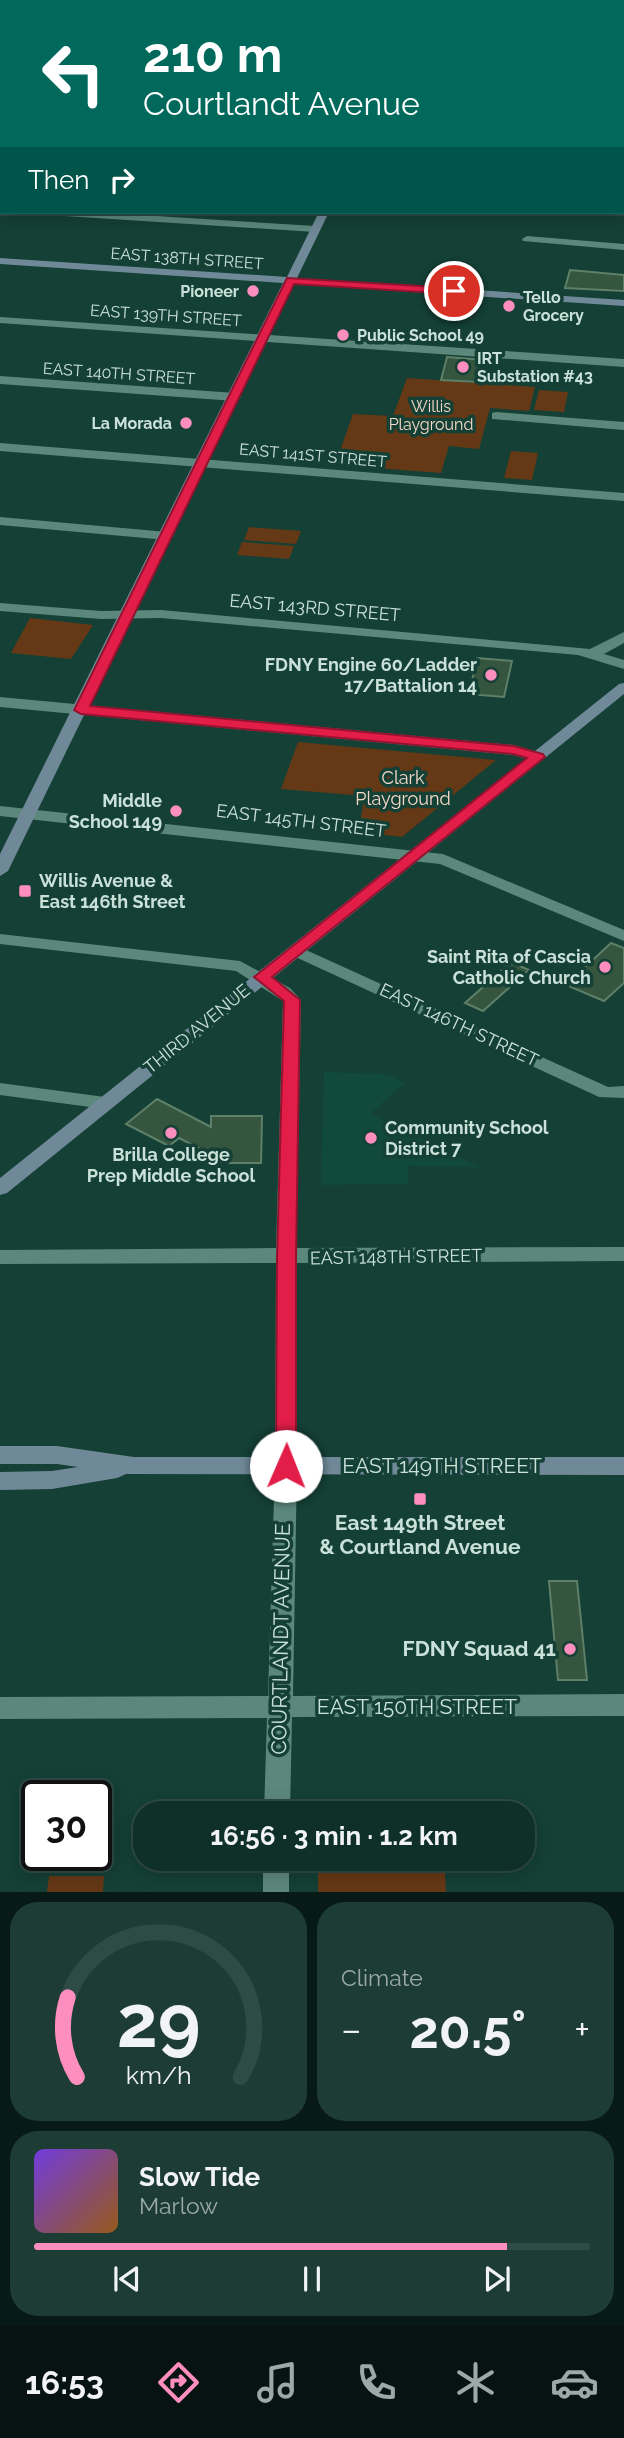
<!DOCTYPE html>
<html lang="en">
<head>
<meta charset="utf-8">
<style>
	body { margin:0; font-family:Raleway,sans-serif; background:#1d3c34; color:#f1f3f6; height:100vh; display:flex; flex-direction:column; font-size:26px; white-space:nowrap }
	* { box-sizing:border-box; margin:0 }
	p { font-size:23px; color:#9ba9a8 }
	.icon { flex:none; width:38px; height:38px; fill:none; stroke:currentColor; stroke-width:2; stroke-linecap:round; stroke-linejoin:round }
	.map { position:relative; height:1892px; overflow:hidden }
	.details { display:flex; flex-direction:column; gap:10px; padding:10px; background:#081a16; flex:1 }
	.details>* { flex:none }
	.banner { position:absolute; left:0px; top:0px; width:625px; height:214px; box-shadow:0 4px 18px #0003,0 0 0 2px #2f4b45; background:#00695c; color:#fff; overflow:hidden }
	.speed { position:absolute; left:21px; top:1780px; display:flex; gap:14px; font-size:35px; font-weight:700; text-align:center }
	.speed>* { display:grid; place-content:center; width:91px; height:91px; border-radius:50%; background:#0f3028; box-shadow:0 4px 18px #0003,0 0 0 2px #2f4b45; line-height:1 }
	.speed .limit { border:4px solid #111; border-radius:10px; background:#fff; color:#111 }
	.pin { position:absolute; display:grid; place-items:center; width:60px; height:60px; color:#fff; margin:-30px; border:4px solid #fff; border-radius:50%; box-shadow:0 2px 7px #0007 }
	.me { position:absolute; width:77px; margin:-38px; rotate:1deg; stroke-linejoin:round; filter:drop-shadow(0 0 5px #0008) }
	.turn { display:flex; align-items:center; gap:24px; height:147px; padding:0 28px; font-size:32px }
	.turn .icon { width:91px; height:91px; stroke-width:2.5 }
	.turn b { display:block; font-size:49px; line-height:60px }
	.then { display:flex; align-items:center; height:66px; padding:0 28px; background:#0003; gap:14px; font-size:26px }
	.big { font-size:52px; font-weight:700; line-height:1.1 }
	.details .widget { flex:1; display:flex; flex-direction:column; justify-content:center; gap:10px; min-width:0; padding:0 24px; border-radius:28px; background:#1d3c34 }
	.details .dial { align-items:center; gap:0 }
	.dial svg { height:182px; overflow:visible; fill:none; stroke:#2f4b45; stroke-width:7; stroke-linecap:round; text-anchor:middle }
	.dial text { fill:#f1f3f6; stroke:none }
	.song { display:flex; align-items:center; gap:21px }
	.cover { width:84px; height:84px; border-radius:10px; background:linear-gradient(135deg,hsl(260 70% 55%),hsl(30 70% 35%)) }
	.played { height:7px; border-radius:4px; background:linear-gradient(90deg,#fe8ebe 85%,#2f4b45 85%) }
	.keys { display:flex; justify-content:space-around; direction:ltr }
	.heat { display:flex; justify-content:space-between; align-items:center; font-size:38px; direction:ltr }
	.details .tiles { flex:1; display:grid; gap:10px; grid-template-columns:1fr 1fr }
	.widget:last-child { grid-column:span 2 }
	.trip { position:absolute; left:133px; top:1801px; width:402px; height:70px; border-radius:28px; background:#0f3028; box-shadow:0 4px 18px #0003,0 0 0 2px #2f4b45; font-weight:700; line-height:70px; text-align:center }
	.dock { display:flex; height:112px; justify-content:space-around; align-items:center; background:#061310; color:#9ba9a8 }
	.dock .icon { width:49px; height:49px }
	.dock .on { color:#fe8ebe }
	.dock b { font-size:32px; color:#f1f3f6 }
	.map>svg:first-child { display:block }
	.built { fill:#114a3d }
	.green { fill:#653816 }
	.building { fill:#35553f; stroke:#5e7f68; stroke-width:2 }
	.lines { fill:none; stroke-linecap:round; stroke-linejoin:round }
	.street { fill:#5c887b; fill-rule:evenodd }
	.secondary { fill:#708998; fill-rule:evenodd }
	.primary { fill:#8389b5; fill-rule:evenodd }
	.highway { fill:#9d8adb; fill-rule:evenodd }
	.route { fill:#e11d48; stroke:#92132f; stroke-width:2 }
	.poi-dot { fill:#fe8ebe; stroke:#144035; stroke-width:2.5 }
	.labels { text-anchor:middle; stroke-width:7; stroke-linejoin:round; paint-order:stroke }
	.far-street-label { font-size:16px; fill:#cae1d9; stroke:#144035 }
	.far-poi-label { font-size:16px; font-weight:bold; fill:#cae1d9; stroke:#144035; text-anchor:start }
	.far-park-label { font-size:16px; fill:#f6dac9; stroke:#144035 }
	.street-label { font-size:18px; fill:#cae1d9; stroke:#144035 }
	.poi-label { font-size:18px; font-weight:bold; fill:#cae1d9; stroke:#144035; text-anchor:end }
	.park-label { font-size:18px; fill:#f6dac9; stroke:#144035 }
	.near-street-label { font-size:21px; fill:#cae1d9; stroke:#144035 }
	.near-poi-label { font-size:21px; font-weight:bold; fill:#cae1d9; stroke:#144035 }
</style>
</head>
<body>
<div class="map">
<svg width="624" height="1892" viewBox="0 0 624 1892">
	<rect width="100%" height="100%" fill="#144035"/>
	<path class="built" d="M324,1072l63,2 17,9 -33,30 108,54 -71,-1v18l-87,1z"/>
	<path class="green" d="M407,378l128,9 -6,24 -39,-3 -11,41 -30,-3 -8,27 -106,-8 18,-51 40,2z
		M539,390l29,2 -4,20 -30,-2z
		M511,451l27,2 -6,27 -28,-2z
		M249,527l52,4 -5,13 -52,-4z
		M242,542l52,4 -5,13 -52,-4z
		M30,618l63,7 -22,34 -60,-6z
		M298,742l198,18 -94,77 -44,-5 7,-36 -84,-7z
		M318,1859h95l1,13h33l-2,1 1,19h-128z
		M49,1876h55l-1,16h-56z"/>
	<path class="building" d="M570,270l54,5v16l-59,-3z
		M447,357l38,3 -6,22 -38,-2z
		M477,658l35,3 -8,36 -35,-3z
		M611,943l13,5v35l-20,18 -38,-16z
		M511,962l18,8 -46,41 -18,-8z
		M157,1099l54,28v-11h51l-1,47h-52l1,-9 -31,-16 -10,8 -43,-22z
		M549,1581h28l10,99h-29z"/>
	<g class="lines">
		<path class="street" d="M0,12h2v4h-2z
			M623,44h1v6h-1z
			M2,72v7l-2,1v-7z
			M623,117h1v6h-1z
			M0,161h2v6h-2z
			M0,206h2l1,6h-3z
			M44,212h49l222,14 5,3 -5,3 -266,-17z
			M527,236l97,8v6l-101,-9 -1,-2z
			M0,317l624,42v8l-624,-44z
			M0,376l235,17 6,4 -6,4 -235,-17z
			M496,412l128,10v8l-132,-11v-6z
			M0,443l624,50v8l-624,-50z
			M0,517l167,15 7,4 -7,4 -167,-15z
			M0,603l101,8 60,-1 429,39 34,-17v11l-20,11 20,6v9l-46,-14 -417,-37 -60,1 -101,-8z
			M0,697l514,48 30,9 2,3 -8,5 -25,-7 -513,-48z
			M0,806l443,48 181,76v11l-184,-77 -440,-48z
			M0,934l240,27 50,27 11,12 -5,248 328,-1v14l-328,2 1,203 -4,230 331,-2v22l-332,1 -2,96h-26l3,-95 -267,1v-22l268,-1 7,-230 1,-203 -276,1v-14l276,-2 7,-247 -47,-30 -236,-27z
			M295,945l313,142 16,-1v12l-25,-1 -310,-143 -3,-4z
			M0,1083l105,14 7,2 3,4 -3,4 -7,2 -105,-14z
			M263,1858h26v34h-26z"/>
		<path class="secondary" d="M0,120h2v6h-2z
			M319,212h10l-32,66 327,22v6l-330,-22 -286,587 -8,5v-22l283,-571 -283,-19v-6l287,19z
			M624,683v11l-617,499 -7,2v-17l619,-494z
			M0,1446h57l77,11h490v18l-498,-1 -9,4 -65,11 -52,1v-18l52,-1 26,-4 -21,-3h-57z"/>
		<path class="primary" d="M473,0h12l-14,2z
			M0,46h2v6h-2z
			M623,79h1v6h-1z
			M623,157h1v6h-1z"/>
		<path class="highway" d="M0,84h2v6h-2z
			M0,111h2v7h-2z
			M623,128h1v6h-1z"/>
	</g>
	<path class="route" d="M287,278l167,10 5,3 -5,3 -160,-10 -204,422 424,40 29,8 2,3 -273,220 28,23 -4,258v208l-3,6 -7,3 -7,-3 -3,-6 1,-208 7,-257 -30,-24 273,-219 -14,-4 -432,-40 -7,-4z"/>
	<g class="poi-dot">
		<circle cx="253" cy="291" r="7"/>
		<circle cx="509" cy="306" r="7"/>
		<circle cx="343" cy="335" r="7"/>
		<circle cx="463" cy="367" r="7"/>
		<circle cx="186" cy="423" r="7"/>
		<circle cx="491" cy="675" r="7"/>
		<circle cx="176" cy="811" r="7"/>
		<rect x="18" y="884" width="14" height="14" rx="3.5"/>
		<circle cx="605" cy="967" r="7"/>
		<circle cx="171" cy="1133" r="7"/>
		<circle cx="371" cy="1138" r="7"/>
		<rect x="413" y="1492" width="14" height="14" rx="3.5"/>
		<circle cx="570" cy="1649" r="7"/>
	</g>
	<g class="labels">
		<g class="far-street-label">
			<text transform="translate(187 258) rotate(4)" y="6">EAST 138TH STREET</text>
			<text transform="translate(166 315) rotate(4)" y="6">EAST 139TH STREET</text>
			<text transform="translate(119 373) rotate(4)" y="6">EAST 140TH STREET</text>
			<text transform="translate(313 455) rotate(5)" y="6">EAST 141ST STREET</text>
		</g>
		<g class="far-poi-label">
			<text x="239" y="297" text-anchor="end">Pioneer</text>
			<text x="523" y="303">Tello<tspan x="523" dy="18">Grocery</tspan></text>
			<text x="357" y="341">Public School 49</text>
			<text x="477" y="364">IRT<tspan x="477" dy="18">Substation #43</tspan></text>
			<text x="172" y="429" text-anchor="end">La Morada</text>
		</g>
		<g class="far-park-label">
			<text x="431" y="412">Willis<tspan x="431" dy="18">Playground</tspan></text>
		</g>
		<g class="street-label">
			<text transform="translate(315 608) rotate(5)" y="6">EAST 143RD STREET</text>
			<text transform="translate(301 821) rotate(7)" y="6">EAST 145TH STREET</text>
			<text transform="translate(459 1025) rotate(25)" y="6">EAST 146TH STREET</text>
			<text transform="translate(197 1029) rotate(-39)" y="6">THIRD AVENUE</text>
			<text transform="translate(396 1257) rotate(-1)" y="6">EAST 148TH STREET</text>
		</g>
		<g class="poi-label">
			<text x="477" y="671">FDNY Engine 60/Ladder<tspan x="477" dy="21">17/Battalion 14</tspan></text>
			<text x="162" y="807">Middle<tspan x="162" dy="21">School 149</tspan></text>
			<text x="39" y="887" text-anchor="start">Willis Avenue &amp;<tspan x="39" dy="21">East 146th Street</tspan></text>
			<text x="591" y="963">Saint Rita of Cascia<tspan x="591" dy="21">Catholic Church</tspan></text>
			<text x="385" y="1134" text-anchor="start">Community School<tspan x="385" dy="21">District 7</tspan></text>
			<text x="171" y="1161" text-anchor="middle">Brilla College<tspan x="171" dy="21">Prep Middle School</tspan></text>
		</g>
		<g class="park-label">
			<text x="403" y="784">Clark<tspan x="403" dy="21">Playground</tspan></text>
		</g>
		<g class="near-street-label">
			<text x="442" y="1473">EAST 149TH STREET</text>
			<text transform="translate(281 1639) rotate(-89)" y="7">COURTLANDT AVENUE</text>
			<text x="417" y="1714">EAST 150TH STREET</text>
		</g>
		<g class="near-poi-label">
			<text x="420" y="1530">East 149th Street<tspan x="420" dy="24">&amp; Courtland Avenue</tspan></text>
			<text x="556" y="1656" text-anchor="end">FDNY Squad 41</text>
		</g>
	</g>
</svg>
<div class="speed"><div class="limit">30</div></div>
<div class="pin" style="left:454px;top:291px;background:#d93025"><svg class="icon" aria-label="arrive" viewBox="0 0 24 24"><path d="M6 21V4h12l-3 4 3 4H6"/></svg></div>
<svg class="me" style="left:286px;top:1466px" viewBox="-20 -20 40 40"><circle r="19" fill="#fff"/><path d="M0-13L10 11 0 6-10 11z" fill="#e11d48"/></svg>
<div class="trip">16:56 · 3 min · 1.2 km</div>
<div class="banner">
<div class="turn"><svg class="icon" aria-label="left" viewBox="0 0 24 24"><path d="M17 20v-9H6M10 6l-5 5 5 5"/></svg><div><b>210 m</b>Courtlandt Avenue</div></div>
<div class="then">Then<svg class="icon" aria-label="right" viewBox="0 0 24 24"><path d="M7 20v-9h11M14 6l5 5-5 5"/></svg></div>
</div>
</div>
<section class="details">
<div class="tiles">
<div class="widget dial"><svg viewBox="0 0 100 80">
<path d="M14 69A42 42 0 1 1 86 69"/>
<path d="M14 69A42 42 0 0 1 10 34" stroke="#fe8ebe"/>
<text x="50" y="56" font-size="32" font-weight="700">29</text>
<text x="50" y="72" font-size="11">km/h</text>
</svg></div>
<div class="widget"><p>Climate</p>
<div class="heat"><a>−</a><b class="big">20.5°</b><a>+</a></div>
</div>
<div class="widget">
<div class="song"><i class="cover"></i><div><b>Slow Tide</b><p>Marlow</p></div></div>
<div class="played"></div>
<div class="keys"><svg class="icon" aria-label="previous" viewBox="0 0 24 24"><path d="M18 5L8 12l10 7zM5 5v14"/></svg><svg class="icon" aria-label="pause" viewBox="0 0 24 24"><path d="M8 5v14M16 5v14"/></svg><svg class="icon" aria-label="next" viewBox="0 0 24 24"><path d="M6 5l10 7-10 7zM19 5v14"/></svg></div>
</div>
</div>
</section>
<nav class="dock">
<b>16:53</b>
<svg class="icon on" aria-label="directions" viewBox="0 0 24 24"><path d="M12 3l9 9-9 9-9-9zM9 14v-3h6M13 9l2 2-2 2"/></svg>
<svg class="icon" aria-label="music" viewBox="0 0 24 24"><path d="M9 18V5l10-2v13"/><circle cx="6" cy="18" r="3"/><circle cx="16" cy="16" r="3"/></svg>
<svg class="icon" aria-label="phone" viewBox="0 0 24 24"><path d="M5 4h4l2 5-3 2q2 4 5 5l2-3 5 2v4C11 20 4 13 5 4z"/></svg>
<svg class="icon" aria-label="climate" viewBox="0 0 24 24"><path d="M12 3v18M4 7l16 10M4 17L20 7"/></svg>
<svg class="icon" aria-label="car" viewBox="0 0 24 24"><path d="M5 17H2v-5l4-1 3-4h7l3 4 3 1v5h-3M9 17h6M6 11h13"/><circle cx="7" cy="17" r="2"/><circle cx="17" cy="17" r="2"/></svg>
</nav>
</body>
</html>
